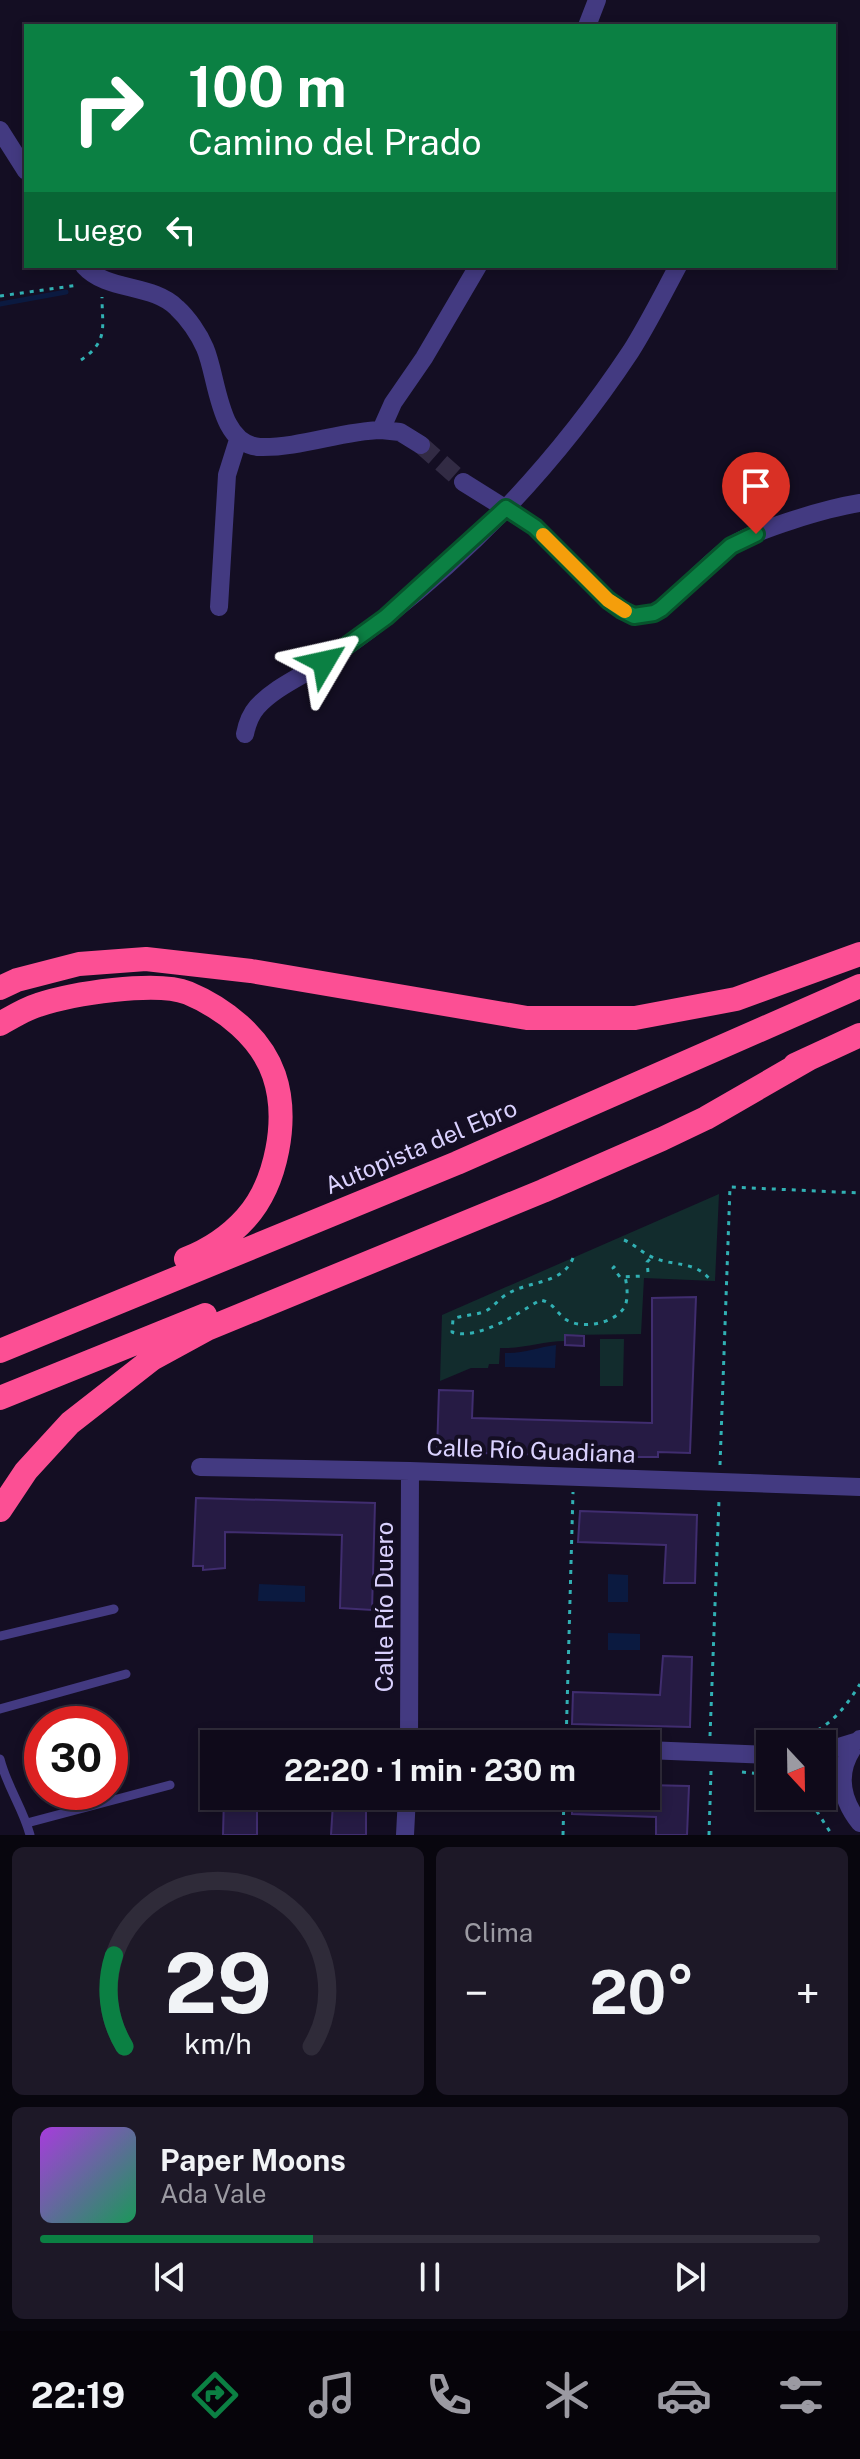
<!DOCTYPE html>
<html lang="es">
<head>
<meta charset="utf-8">
<style>
	body { margin:0; font-family:"Public Sans",sans-serif; background:#1d1827; color:#f1f3f6; height:100vh; display:flex; flex-direction:column; font-size:30px; white-space:nowrap }
	* { box-sizing:border-box; margin:0 }
	p { font-size:26px; color:#9b9aa2 }
	.icon { flex:none; width:44px; height:44px; fill:none; stroke:currentColor; stroke-width:2; stroke-linecap:round; stroke-linejoin:round }
	.map { position:relative; height:1835px; overflow:hidden }
	.drawer { display:flex; flex-direction:column; gap:12px; padding:12px; background:#08060e; flex:1 }
	.drawer>* { flex:none }
	.top-card { position:absolute; left:24px; top:24px; width:812px; height:244px; border-radius:0px; box-shadow:0 4px 12px #0003,0 0 0 2px #2f2b39; background:#0b8043; color:#fff; overflow:hidden }
	.needle { width:52px; rotate:158deg }
	.tools { position:absolute; left:756px; top:1730px; display:grid; gap:16px }
	.tools a { display:grid; place-items:center; width:80px; height:80px; border-radius:0px; background:#0f0a1a; box-shadow:0 4px 12px #0003,0 0 0 2px #2f2b39; font-size:40px }
	.speed { position:absolute; left:24px; top:1706px; display:flex; gap:16px; font-size:40px; font-weight:700; text-align:center }
	.speed>* { display:grid; place-content:center; width:104px; height:104px; border-radius:50%; background:#0f0a1a; box-shadow:0 4px 12px #0003,0 0 0 2px #2f2b39; line-height:1 }
	.speed .limit { border:12px solid #d22; background:#fff; color:#111 }
	.pin { position:absolute; display:grid; place-items:center; width:68px; height:68px; color:#fff; margin:-82px -34px; border-radius:50% 50% 50% 0; rotate:-45deg; box-shadow:0 0 8px #0007 }
	.pin .icon { rotate:45deg }
	.me { position:absolute; width:88px; margin:-44px; rotate:54deg; stroke-linejoin:round; filter:drop-shadow(0 0 6px #0008) }
	.turn { display:flex; align-items:center; gap:28px; height:168px; padding:0 32px; font-size:36px }
	.turn .icon { width:104px; height:104px; stroke-width:2.5 }
	.turn b { display:block; font-size:56px; line-height:68px }
	.then { display:flex; align-items:center; height:76px; padding:0 32px; background:#0003; gap:16px; font-size:30px }
	.big { font-size:60px; font-weight:700; line-height:1.1 }
	.drawer .tile { flex:1; display:flex; flex-direction:column; justify-content:center; gap:12px; min-width:0; padding:0 28px; border-radius:12px; background:#1d1827 }
	.drawer .dial { align-items:center; gap:0 }
	.dial svg { height:208px; overflow:visible; fill:none; stroke:#2f2b39; stroke-width:7; stroke-linecap:round; text-anchor:middle }
	.dial text { fill:#f1f3f6; stroke:none }
	.song { display:flex; align-items:center; gap:24px }
	.cover { width:96px; height:96px; border-radius:12px; background:linear-gradient(135deg,hsl(280 70% 55%),hsl(150 70% 35%)) }
	.played { height:8px; border-radius:4px; background:linear-gradient(90deg,#0b8043 35%,#2f2b39 35%) }
	.keys { display:flex; justify-content:space-around; direction:ltr }
	.heat { display:flex; justify-content:space-between; align-items:center; font-size:44px; direction:ltr }
	.drawer .tiles { flex:1; display:grid; gap:12px; grid-template-columns:1fr 1fr }
	.tile:last-child { grid-column:span 2 }
	.trip { position:absolute; left:200px; top:1730px; width:460px; height:80px; border-radius:0px; background:#0f0a1a; box-shadow:0 4px 12px #0003,0 0 0 2px #2f2b39; font-weight:700; line-height:80px; text-align:center }
	.menu { display:flex; height:128px; justify-content:space-around; align-items:center; background:#06040a; color:#9b9aa2 }
	.menu .icon { width:56px; height:56px }
	.menu .active { color:#0b8043 }
	.menu b { font-size:36px; color:#f1f3f6 }
	.map>svg:first-child { display:block }
	.green { fill:#122c2d }
	.water { fill:#0b1a40 }
	.lines { fill:none; stroke-linecap:round; stroke-linejoin:round }
	.stream { stroke:#0b1a40; stroke-width:5 }
	.building { fill:#261b44; stroke:#402d6f; stroke-width:2 }
	.minor-tunnel { stroke:#322b44; stroke-width:18; stroke-dasharray:18 9; stroke-linecap:butt }
	.path { stroke:#31b0b3; stroke-width:3; stroke-dasharray:4 6; stroke-linecap:butt }
	.service { stroke:#433a81; stroke-width:9 }
	.minor { stroke:#433a81; stroke-width:18 }
	.motorway { stroke:#fc4f94; stroke-width:24 }
	.route-casing { stroke:#07532c; stroke-width:20 }
	.route { stroke:#0b8043; stroke-width:14 }
	.slow { stroke:#f59e0b; stroke-width:14 }
	.labels { text-anchor:middle; stroke-width:8; stroke-linejoin:round; paint-order:stroke }
	.street-label { font-size:24px; fill:#dad1fe; stroke:#140e23 }
</style>
</head>
<body>
<div class="map">
<svg width="860" height="1835" viewBox="0 0 860 1835">
	<rect width="100%" height="100%" fill="#140e23"/>
	<path class="green" d="M719,1194l-4,87 -71,-3 -3,56 -75,1 -1,6c-22,0 -42,8 -65,7l-1,16h-10l-1,4h-17l-31,13 2,-66z
		M600,1339h24l-1,47h-23z"/>
	<path class="water" d="M556,1345l-1,23 -50,-1v-14c18,1 33,-6 51,-8z
		M608,1574l20,1v27h-20z
		M259,1584l46,2v16l-47,-1z
		M608,1633l32,1v16h-32z"/>
	<g class="lines">
		<path class="stream" d="M0,304l66,-12"/>
	</g>
	<path class="building" d="M696,1297l-6,156 -32,-1v5h-52v-4h-5v3l-164,-4 2,-62 34,1 -1,27 180,5v-125z
		M565,1335l19,1v10l-19,-1z
		M196,1498l179,5 -3,107 -32,-2 2,-73 -117,-3v36l-22,2v-4h-10z
		M580,1511l117,4 -2,68h-31l2,-38 -88,-3z
		M663,1656l29,1 -2,70 -118,-3 1,-32 87,3z
		M646,1785l43,1 -2,49h-31v-18l-84,-3v-18h74z
		M224,1796h142v39h-35l2,-32h-76v32h-34z"/>
	<g class="lines">
		<path class="minor-tunnel" d="M421,445l42,37"/>
		<path class="path" d="M0,296l79,-11
			M81,360c28,-19 21,-33 21,-63
			M624,1240c10,4 18,13 28,17 21,10 44,3 59,24
			M573,1258c-10,26 -44,23 -64,35 -8,4 -13,11 -20,16 -10,7 -25,5 -36,10l-1,13c25,9 67,-19 88,-32 13,2 15,11 25,19 16,11 48,5 59,-11 5,-9 3,-22 1,-32
			M615,1266l-2,2 7,9 23,-1
			M648,1272l-1,-10 5,-5
			M720,1465l10,-278 130,6
			M566,1735l68,2
			M710,1736l9,-236
			M779,1739c41,0 61,-23 81,-55
			M566,1744l7,-252
			M742,1772l28,3
			M804,1796l5,3 23,36
			M563,1835l1,-39
			M709,1835l2,-64"/>
		<path class="service" d="M0,1636l114,-27
			M0,1709l126,-35
			M0,1759c7,28 23,49 30,76
			M27,1823l143,-38"/>
		<path class="minor" d="M587,26l10,-26
			M0,130l26,41
			M84,266c23,26 68,17 93,42 11,10 22,26 28,40 13,30 13,97 55,99 41,1 81,-16 121,-17l19,2 21,13
			M381,430l12,-27 31,-45 54,-92
			M463,482l72,45 73,73 14,10 12,6 20,-3 7,-4c24,-19 44,-44 69,-62 25,-18 99,-39 130,-44
			M219,607l8,-132 11,-35
			M245,734c2,-10 5,-19 12,-27 17,-19 43,-30 65,-44 22,-14 44,-30 64,-46 95,-74 178,-165 245,-266 17,-27 32,-57 47,-85
			M200,1467l210,4 450,16
			M860,1739c-24,27 -22,57 0,84
			M409,1740l90,4
			M409,1744l1,-273
			M646,1750l124,5
			M822,1752l36,-11
			M822,1777l20,15
			M405,1835l2,-39"/>
		<path class="motorway" d="M0,988l17,-8 62,-16 67,-5 105,12 276,47h108l101,-19 124,-45
			M0,1024c12,-7 25,-15 38,-19 33,-11 118,-25 150,-12 36,15 73,44 86,82 15,44 3,108 -28,143 -17,19 -37,32 -60,41
			M795,1065l65,-30
			M0,1351l457,-188 403,-177
			M0,1398l205,-83
			M0,1510l26,-39 44,-48 82,-64 55,-30 336,-138 119,-52 44,-21 104,-60"/>
	</g>
	<g class="lines">
		<defs>
			<path id="route" d="M324,662l62,-45 120,-109 29,19 73,73 14,10 12,6 20,-3 7,-4 70,-63 25,-12"/>
		</defs>
		<use href="#route" class="route-casing"/>
		<use href="#route" class="route"/>
		<path class="slow" d="M543,535l65,65 17,11"/>
	</g>
	<g class="labels">
		<g class="street-label">
			<text transform="translate(421 1147) rotate(-23)" y="8">Autopista del Ebro</text>
			<text transform="translate(531 1451) rotate(2)" y="8">Calle Río Guadiana</text>
			<text transform="translate(385 1607) rotate(-90)" y="8">Calle Río Duero</text>
		</g>
	</g>
</svg>
<div class="tools">
<a><svg class="needle" viewBox="-14 -14 28 28"><path d="M0-13l5 13h-10z" fill="#e53935"/><path d="M0 13l5-13h-10z" fill="#9b9aa2"/></svg></a>
</div>
<div class="speed"><div class="limit">30</div></div>
<div class="pin" style="left:756px;top:534px;background:#d93025"><svg class="icon" aria-label="arrive" viewBox="0 0 24 24"><path d="M6 21V4h12l-3 4 3 4H6"/></svg></div>
<svg class="me" style="left:324px;top:662px" viewBox="-20 -20 40 40"><path d="M0-17L14 15 0 8-14 15z" fill="#0b8043" stroke="#fff" stroke-width="4"/></svg>
<div class="trip">22:20 · 1 min · 230 m</div>
<div class="top-card">
<div class="turn"><svg class="icon" aria-label="right" viewBox="0 0 24 24"><path d="M7 20v-9h11M14 6l5 5-5 5"/></svg><div><b>100 m</b>Camino del Prado</div></div>
<div class="then">Luego<svg class="icon" aria-label="left" viewBox="0 0 24 24"><path d="M17 20v-9H6M10 6l-5 5 5 5"/></svg></div>
</div>
</div>
<section class="drawer">
<div class="tiles">
<div class="tile dial"><svg viewBox="0 0 100 80">
<path d="M14 69A42 42 0 1 1 86 69"/>
<path d="M14 69A42 42 0 0 1 10 34" stroke="#0b8043"/>
<text x="50" y="56" font-size="32" font-weight="700">29</text>
<text x="50" y="72" font-size="11">km/h</text>
</svg></div>
<div class="tile"><p>Clima</p>
<div class="heat"><a>−</a><b class="big">20°</b><a>+</a></div>
</div>
<div class="tile">
<div class="song"><i class="cover"></i><div><b>Paper Moons</b><p>Ada Vale</p></div></div>
<div class="played"></div>
<div class="keys"><svg class="icon" aria-label="previous" viewBox="0 0 24 24"><path d="M18 5L8 12l10 7zM5 5v14"/></svg><svg class="icon" aria-label="pause" viewBox="0 0 24 24"><path d="M8 5v14M16 5v14"/></svg><svg class="icon" aria-label="next" viewBox="0 0 24 24"><path d="M6 5l10 7-10 7zM19 5v14"/></svg></div>
</div>
</div>
</section>
<nav class="menu">
<b>22:19</b>
<svg class="icon active" aria-label="directions" viewBox="0 0 24 24"><path d="M12 3l9 9-9 9-9-9zM9 14v-3h6M13 9l2 2-2 2"/></svg>
<svg class="icon" aria-label="music" viewBox="0 0 24 24"><path d="M9 18V5l10-2v13"/><circle cx="6" cy="18" r="3"/><circle cx="16" cy="16" r="3"/></svg>
<svg class="icon" aria-label="phone" viewBox="0 0 24 24"><path d="M5 4h4l2 5-3 2q2 4 5 5l2-3 5 2v4C11 20 4 13 5 4z"/></svg>
<svg class="icon" aria-label="climate" viewBox="0 0 24 24"><path d="M12 3v18M4 7l16 10M4 17L20 7"/></svg>
<svg class="icon" aria-label="car" viewBox="0 0 24 24"><path d="M5 17H2v-5l4-1 3-4h7l3 4 3 1v5h-3M9 17h6M6 11h13"/><circle cx="7" cy="17" r="2"/><circle cx="17" cy="17" r="2"/></svg>
<svg class="icon" aria-label="filters" viewBox="0 0 24 24"><path d="M4 7h16M4 17h16"/><circle cx="9" cy="7" r="2"/><circle cx="15" cy="17" r="2"/></svg>
</nav>
</body>
</html>
